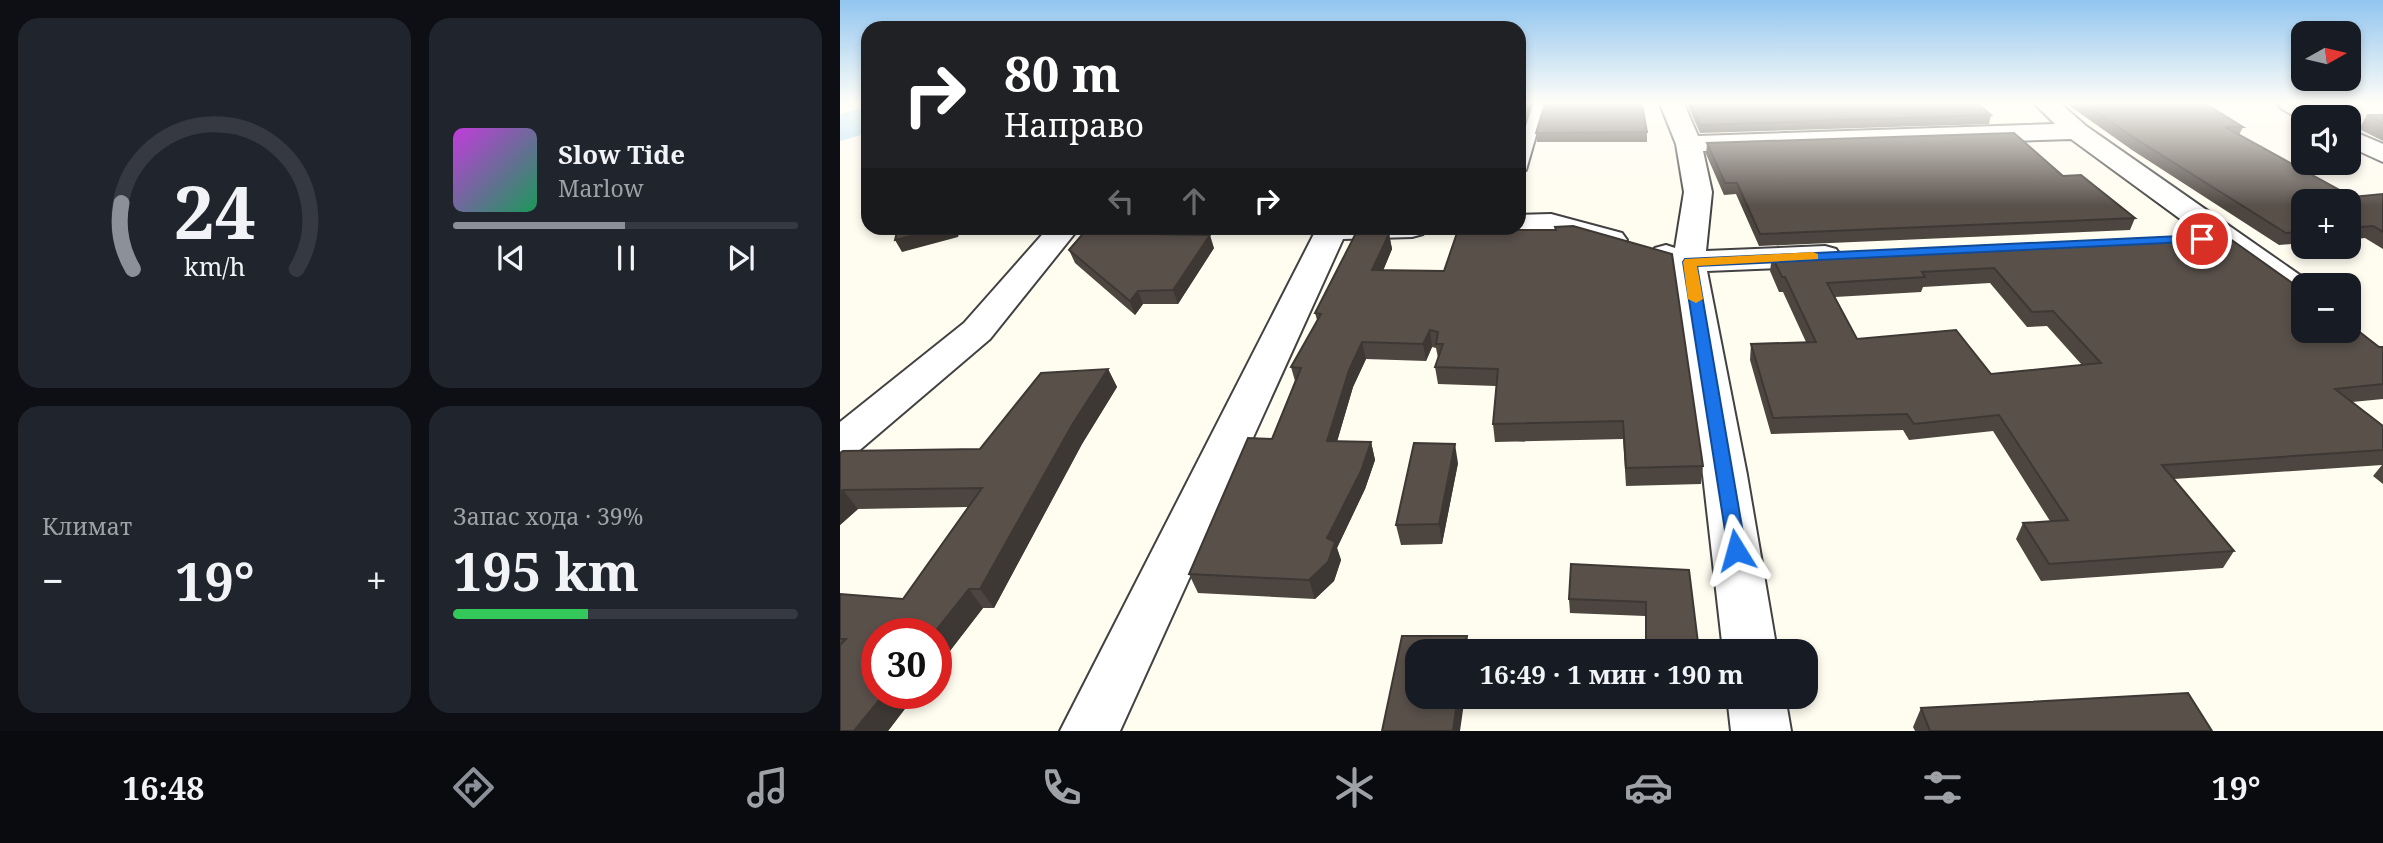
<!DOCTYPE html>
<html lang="ru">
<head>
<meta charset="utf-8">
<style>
	body { margin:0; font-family:"Noto Serif",serif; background:#20242c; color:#f1f3f6; height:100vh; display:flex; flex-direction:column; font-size:26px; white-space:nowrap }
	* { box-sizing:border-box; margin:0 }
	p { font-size:23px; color:#9ea1a6 }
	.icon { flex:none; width:38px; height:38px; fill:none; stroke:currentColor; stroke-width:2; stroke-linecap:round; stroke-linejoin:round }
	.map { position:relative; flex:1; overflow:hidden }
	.panel { display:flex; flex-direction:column; gap:18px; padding:18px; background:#0d0f14; width:840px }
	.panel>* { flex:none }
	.top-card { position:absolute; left:21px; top:21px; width:665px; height:214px; border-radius:21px; box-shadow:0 4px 10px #0003; background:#202124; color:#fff; overflow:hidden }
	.needle { width:46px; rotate:82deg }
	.tools { position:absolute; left:1451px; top:21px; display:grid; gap:14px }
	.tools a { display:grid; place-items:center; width:70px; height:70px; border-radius:14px; background:#171b24; box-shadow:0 4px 10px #0003; font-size:35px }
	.speed { position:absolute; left:21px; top:618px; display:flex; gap:14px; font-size:35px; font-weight:700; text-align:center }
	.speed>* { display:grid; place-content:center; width:91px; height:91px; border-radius:50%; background:#171b24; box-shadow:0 4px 10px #0003; line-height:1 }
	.speed .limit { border:10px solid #d22; background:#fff; color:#111 }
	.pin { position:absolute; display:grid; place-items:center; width:60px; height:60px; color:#fff; margin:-30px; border:4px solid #fff; border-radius:50%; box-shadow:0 2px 7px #0007 }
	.me { position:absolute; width:77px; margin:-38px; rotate:352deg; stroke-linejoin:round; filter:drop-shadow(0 0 5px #0008) }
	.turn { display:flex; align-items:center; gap:24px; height:147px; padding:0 28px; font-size:32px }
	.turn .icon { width:91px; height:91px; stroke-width:2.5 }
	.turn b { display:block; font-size:49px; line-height:60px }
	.lanes { display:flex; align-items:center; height:66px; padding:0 28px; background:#0003; justify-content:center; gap:35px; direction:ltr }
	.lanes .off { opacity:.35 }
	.big { font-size:52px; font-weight:700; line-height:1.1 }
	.panel .card { flex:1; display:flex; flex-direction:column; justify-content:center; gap:10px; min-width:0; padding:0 24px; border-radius:21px; background:#20242c }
	.panel .dial { align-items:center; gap:0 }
	.dial svg { height:182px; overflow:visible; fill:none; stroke:#363941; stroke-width:7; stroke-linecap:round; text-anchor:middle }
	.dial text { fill:#f1f3f6; stroke:none }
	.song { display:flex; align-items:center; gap:21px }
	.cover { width:84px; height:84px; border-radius:10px; background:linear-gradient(135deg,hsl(290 70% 55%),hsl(150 70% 35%)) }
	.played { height:7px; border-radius:4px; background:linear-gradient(90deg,#8c9099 50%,#363941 50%) }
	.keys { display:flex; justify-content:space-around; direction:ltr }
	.heat { display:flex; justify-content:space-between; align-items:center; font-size:38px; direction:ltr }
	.charge { height:10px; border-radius:5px; background:linear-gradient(90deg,#34c759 39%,#363941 0) }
	.panel .tiles { flex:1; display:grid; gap:18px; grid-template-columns:repeat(2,1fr) }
	.trip { position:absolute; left:565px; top:639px; width:413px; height:70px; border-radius:21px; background:#171b24; box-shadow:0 4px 10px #0003; font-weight:700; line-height:70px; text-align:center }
	.menu { display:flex; height:112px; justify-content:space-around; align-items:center; background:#090b0e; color:#9ea1a6 }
	.menu .icon { width:49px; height:49px }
	.menu .active { color:#8c9099 }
	.menu b { font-size:32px; color:#f1f3f6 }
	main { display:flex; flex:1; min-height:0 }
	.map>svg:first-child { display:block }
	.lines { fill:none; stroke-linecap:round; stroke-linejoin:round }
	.river { fill:#afdffc; fill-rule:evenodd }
	.lane-casing { stroke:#424242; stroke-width:4 }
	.street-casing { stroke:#424242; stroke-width:4 }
	.lane { fill:#fff; fill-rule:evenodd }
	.street { fill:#fff; fill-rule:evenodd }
	.wall { fill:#4d4540; fill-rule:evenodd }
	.shaded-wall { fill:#3e3834 }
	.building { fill:#59504a; stroke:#3e3834; stroke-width:2; fill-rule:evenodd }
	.route { fill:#1a73e8; stroke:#114b97; stroke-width:2 }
	.slow { fill:#f59e0b }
</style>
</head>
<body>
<main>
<section class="panel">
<div class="tiles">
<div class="card dial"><svg viewBox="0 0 100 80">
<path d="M14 69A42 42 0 1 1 86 69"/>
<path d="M14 69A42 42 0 0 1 9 40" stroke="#8c9099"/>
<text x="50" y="56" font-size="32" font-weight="700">24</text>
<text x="50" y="72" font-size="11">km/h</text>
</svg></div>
<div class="card">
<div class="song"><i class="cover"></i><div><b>Slow Tide</b><p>Marlow</p></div></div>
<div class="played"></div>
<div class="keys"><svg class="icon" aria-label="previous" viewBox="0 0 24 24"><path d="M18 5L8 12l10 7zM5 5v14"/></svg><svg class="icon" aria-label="pause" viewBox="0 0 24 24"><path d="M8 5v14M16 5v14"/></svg><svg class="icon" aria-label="next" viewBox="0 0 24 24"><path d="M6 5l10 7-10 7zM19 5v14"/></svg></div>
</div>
<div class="card"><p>Климат</p>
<div class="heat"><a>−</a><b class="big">19°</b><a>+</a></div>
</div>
<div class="card"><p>Запас хода · 39%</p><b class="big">195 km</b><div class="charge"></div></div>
</div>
</section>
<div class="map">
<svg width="1543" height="731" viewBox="0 0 1543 731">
	<rect width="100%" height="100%" fill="#fffcf0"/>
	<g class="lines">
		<path class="river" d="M28,106v27l-28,8v-27z"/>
		<defs>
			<path id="lane" d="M693,104h12l-19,66 -7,4v-26z"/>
			<path id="street" d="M820,104h24l14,32 357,-12 -20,-20h26l25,22 228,159h-11v18l-12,-3 -220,-161 -368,12 9,41 -6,59 119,-5 11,3 5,7 -5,7 -11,3 -118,5 40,204 30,176h-54l-20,-176 -29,-207 -19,-6 -5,-7 5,-7 11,-3 9,3 9,-56 -8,-48z
				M1438,104h29l18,13h-22v4l-21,-12z
				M1508,129l35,15v18l-35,-16z
				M711,214l71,19 5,7 -5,7c-24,6 -48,-11 -72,-15 -15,-2 -32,6 -44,-4h13v-13z
				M208,228h31l-89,111 -135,115 -15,5v-37l124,-99z
				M477,228h110l-4,6 -11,3 -69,2 -223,492h-60z
				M887,696h58l6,35h-60z"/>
		</defs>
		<use href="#lane" class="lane-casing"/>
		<use href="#street" class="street-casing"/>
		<use href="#lane" class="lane"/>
		<use href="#street" class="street"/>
	</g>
	<path class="wall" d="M847,104h291l13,11 -2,9 -289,9z
		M1227,104h139l37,23 -4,8 113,62 31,-3v55l-18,-11 -17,2v-39h-45v42l-24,2 -147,-95z
		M1527,115h16v26l-24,-12z
		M807,132v10h-110l-1,-9z
		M867,143l356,33 72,42 -5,12 -371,16 -23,-52 -12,1 -18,-41z
		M248,228h68v6l58,14 -36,56h-35l-8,11 -60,-52 -6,-13z
		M549,234l3,15 -9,22 320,195 -2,18 -75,2 -3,-47 -128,3 -2,-18 3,-38 -58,-2 -3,-17 3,-9 -2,-10 -4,-1 -6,14 -60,-2 -13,28 -16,54 34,1 4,18 -10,29 -28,59 4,12 -7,21 -19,18 -117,-6 -9,-19 83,-135 23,-58 -4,-14 26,-47 -2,-7z
		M1386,236l153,111h4v52l-31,3 31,24v58l-10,-8 9,-11 -208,14 60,72 -11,17 -182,13 -25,-42 7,-16 27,-2 -57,-90 -84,9 -6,-10 -132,4 -21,-74 1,-16 55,-2 -23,-50h-4l-9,-21 2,-15zM1150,283l37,44 20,-1 35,39 -91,9 -134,-35 -22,-42 86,-5 2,-5z
		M268,369l9,18 -35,57 -88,164h-11l-47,61v-35l-59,59h40l-29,38h-48v-137l63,5 65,-92 -110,2 -18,16v-72l140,-4z
		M618,463l-16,81 -41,1 -5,-20z
		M849,570l10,81h-53l-1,-35 -75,-3 -1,-14z
		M1081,708l291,23h-297l-2,-4z"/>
	<path class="shaded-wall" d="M689,104h3l-13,39v-12z
		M103,228h18l-3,9 -56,15 -7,-12z
		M311,228h5v19l-5,-13z
		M549,234l3,15 -16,38 -4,-17z
		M370,235l4,13 -36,56 -5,-14z
		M298,291l5,13 -8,11 -5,-14z
		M590,330l2,17 -6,14 -3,-17z
		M522,342l4,17 -13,28 -21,72 -5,-18 22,-71z
		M268,369l9,18 -35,57 -88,164 -14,-19 92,-164z
		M531,442l4,18 -10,29 -28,59 4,12 -7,21 -19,18 -6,-19z
		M615,444l3,19 -16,81 -3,-20z
		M3,490l15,19 -18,16v-33z
		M129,589l14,19 -47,61v-35h-3z
		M627,636l2,15h-5z
		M45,693h32l-29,38h-34z
		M618,696h7l-5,35h-7z"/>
	<path class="building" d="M679,104h10l-10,27z
		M705,104h97l5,28 -111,1z
		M851,104h287l13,11 -291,10z
		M1245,104h121l37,23h-18l127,70 31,-3v38l-10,-6 -25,2v-27h-45v31l-17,1 -150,-94z
		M1527,115h16v8z
		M1174,133l49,43 18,-1 54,43 -375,16 -23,-51h-12l-18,-40z
		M733,226l99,28 31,212 -77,2 -3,-47 -130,3 5,-55 -63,-2 8,-23h-7l2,-12 -8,-2 -7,14 -61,-2 -13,28 -22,71 44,1 -10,29 -34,67 8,4 -7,20 -19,18 -120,-6 59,-136 24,1 29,-71 -10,-1 30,-53 -6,-1 41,-80 33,1 -17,36 72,1 14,-41h98l-1,-3z
		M58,228h45l-48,12z
		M248,228h63v6l59,1 -37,55 -35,1 -8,10 -61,-51z
		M1386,236l72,51 5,1v43h45v-8l31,24h4v37l-48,5 48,37v24l-221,15 72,86 -185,13 -26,-41 45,-3 -69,-105 -85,9 -7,-10 -134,4 -22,-74 65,-2 -31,-65h-3l-10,-21zM1154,268l38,44 21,-1 48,52 -110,11 -35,-44 -99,9 -30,-56 98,-6 -3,-5z
		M268,369l-36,56 -92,164h-11l-36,45h-56v59h8l-31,38h-14v-86l6,-6h-6v-45l63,5 79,-111 -139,2 -3,2v-39l3,-2 137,-2 61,-76z
		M574,443l41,1 -16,80 -43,1z
		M731,564l118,6 10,81h-53v-49l-77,-3z
		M562,636h65l-3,15h-46v45h40l-5,35h-71z
		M1348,693l24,38h-282l-9,-23z"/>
	<linearGradient id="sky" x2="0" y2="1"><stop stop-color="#91c5f0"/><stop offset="0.5" stop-color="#fffef8"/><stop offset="1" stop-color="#fffef8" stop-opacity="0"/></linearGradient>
	<rect width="1543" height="206" fill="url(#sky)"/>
	<path class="route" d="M1362,235l4,1v5l-509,25 49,284 -3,6 -7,2 -7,-2 -46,-294 2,-3z"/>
	<path class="slow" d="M973,252l5,2v5l-121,7 6,33 -7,4 -8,-4 -5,-37 2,-3z"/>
</svg>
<div class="tools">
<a><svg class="needle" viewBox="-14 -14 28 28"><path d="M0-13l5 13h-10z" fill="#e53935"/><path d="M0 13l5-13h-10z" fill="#9ea1a6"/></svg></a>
<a><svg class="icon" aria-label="sound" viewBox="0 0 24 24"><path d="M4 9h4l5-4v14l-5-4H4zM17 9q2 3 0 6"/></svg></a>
<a>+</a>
<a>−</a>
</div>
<div class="speed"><div class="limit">30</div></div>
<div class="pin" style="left:1362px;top:239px;background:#d93025"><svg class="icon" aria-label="arrive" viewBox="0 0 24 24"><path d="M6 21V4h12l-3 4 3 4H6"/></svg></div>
<svg class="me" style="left:896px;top:550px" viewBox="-20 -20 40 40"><path d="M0-17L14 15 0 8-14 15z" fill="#1a73e8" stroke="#fff" stroke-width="4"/></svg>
<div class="trip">16:49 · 1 мин · 190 m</div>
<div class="top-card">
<div class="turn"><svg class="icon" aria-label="right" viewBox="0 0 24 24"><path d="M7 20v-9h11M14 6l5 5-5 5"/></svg><div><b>80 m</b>Направо</div></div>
<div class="lanes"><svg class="icon off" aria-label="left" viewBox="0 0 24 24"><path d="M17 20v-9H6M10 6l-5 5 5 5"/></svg><svg class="icon off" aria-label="ahead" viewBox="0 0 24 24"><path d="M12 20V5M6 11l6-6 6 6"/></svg><svg class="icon" aria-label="right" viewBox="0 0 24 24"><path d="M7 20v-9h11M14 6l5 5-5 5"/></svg></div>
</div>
</div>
</main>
<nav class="menu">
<b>16:48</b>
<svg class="icon active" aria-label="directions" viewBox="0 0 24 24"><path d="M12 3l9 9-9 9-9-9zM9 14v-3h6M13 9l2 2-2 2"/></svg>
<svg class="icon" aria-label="music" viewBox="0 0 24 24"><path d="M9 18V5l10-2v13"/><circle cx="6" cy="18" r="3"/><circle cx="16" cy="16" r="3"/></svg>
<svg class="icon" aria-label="phone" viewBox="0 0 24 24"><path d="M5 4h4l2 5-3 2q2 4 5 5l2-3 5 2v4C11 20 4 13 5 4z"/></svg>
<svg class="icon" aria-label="climate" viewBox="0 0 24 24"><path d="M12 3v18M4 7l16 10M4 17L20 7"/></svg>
<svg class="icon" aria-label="car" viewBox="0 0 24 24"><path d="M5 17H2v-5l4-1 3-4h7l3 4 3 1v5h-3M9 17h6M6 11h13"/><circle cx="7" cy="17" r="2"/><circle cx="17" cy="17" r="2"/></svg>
<svg class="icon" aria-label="filters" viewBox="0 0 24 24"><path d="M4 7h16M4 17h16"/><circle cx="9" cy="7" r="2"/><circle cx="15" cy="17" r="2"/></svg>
<b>19°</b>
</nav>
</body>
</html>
